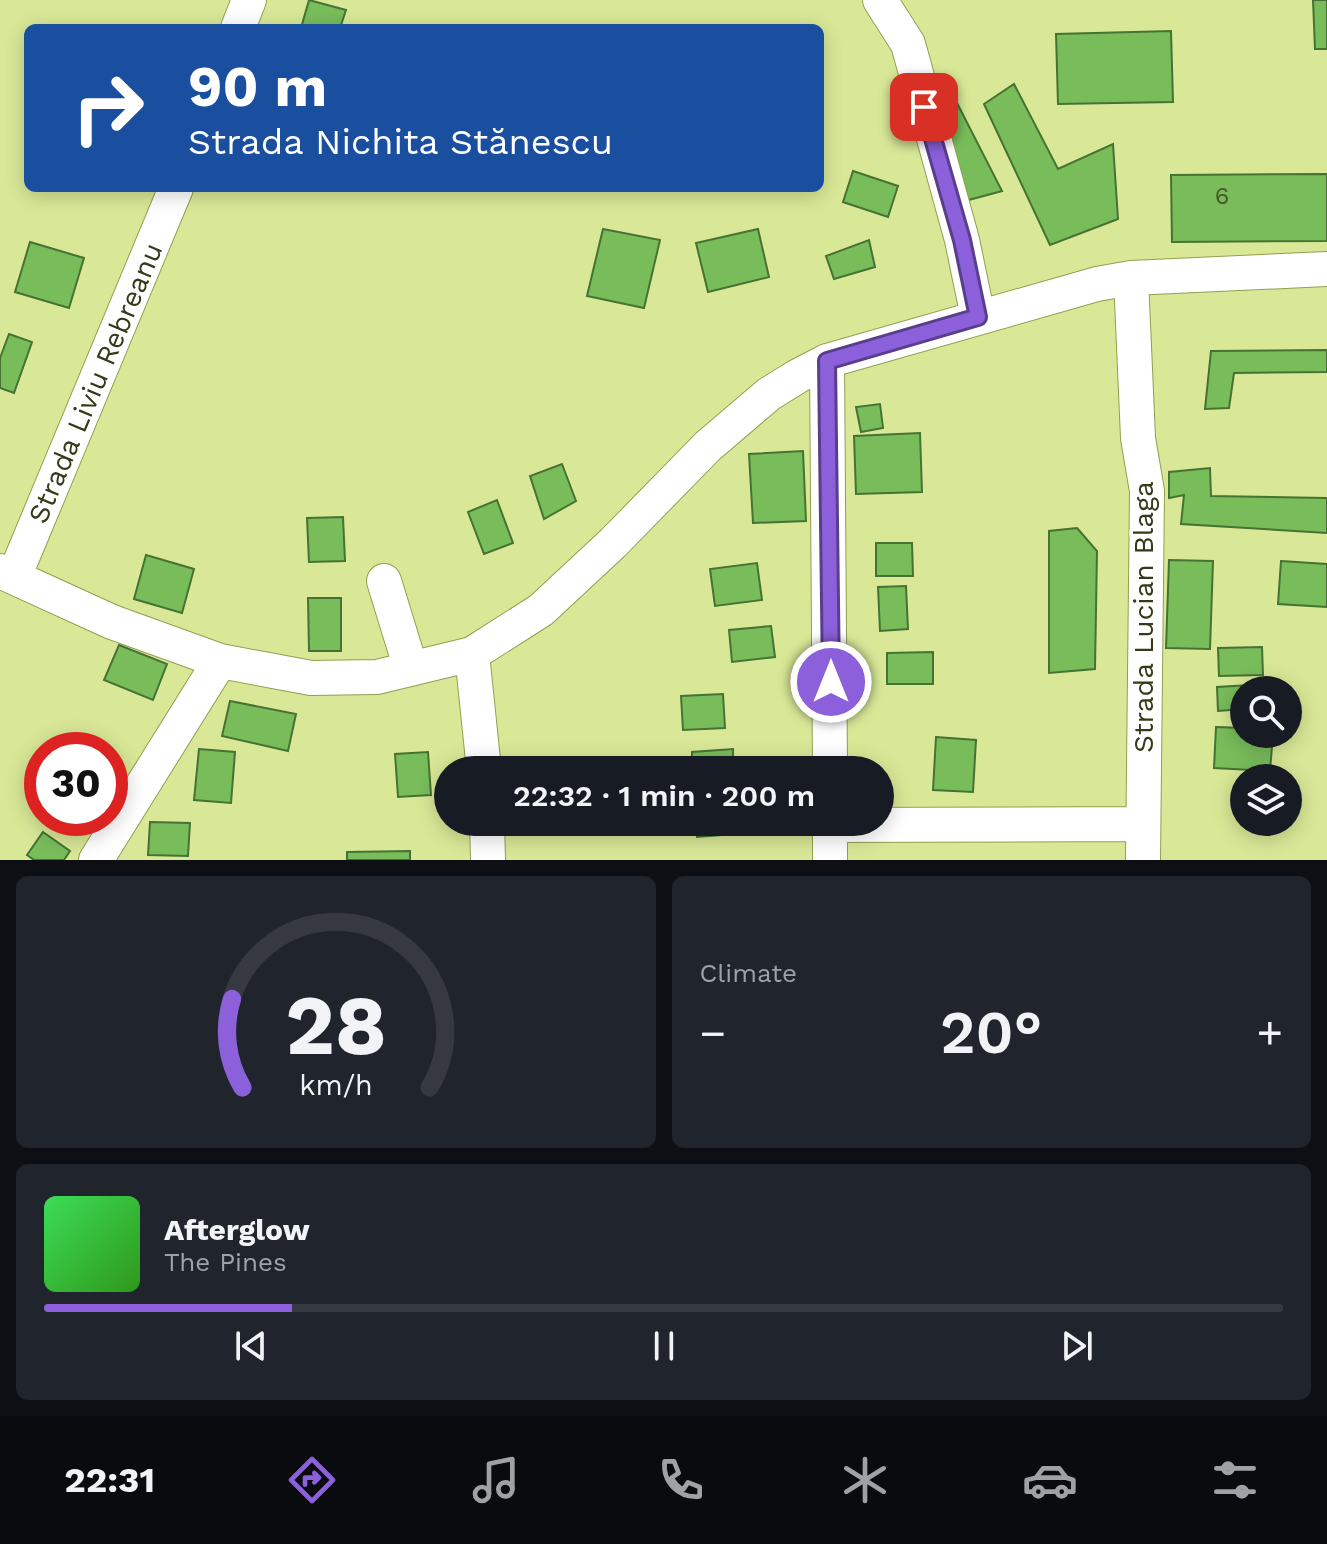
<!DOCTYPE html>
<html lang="en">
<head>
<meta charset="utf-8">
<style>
	body { margin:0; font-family:"Work Sans",sans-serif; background:#20242c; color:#f1f3f6; height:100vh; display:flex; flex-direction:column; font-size:30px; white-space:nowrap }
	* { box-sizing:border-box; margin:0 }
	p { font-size:26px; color:#9ea1a6 }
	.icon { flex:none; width:44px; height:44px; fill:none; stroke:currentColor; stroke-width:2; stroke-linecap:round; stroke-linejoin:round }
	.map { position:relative; height:860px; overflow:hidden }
	.details { display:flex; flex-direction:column; gap:16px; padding:16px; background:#0d0f14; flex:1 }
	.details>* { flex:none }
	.hud { position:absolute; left:24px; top:24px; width:800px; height:168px; border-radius:12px; box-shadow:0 4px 20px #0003; background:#1a4fa0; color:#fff; overflow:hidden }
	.fabs { position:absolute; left:1230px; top:676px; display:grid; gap:16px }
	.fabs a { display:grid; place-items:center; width:72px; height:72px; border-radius:50%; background:#171b24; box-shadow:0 4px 20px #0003; font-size:40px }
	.speed { position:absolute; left:24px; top:732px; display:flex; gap:16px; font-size:40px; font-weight:700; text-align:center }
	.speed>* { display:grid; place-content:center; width:104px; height:104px; border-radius:50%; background:#171b24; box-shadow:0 4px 20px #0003; line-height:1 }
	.speed .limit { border:12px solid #d22; background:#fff; color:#111 }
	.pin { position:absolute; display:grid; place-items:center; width:68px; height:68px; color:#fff; margin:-34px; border-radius:16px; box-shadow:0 4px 12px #0006 }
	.me { position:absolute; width:88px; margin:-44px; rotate:0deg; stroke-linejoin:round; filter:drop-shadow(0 0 6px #0008) }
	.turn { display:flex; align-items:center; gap:28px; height:168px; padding:0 32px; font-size:36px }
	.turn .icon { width:104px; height:104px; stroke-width:2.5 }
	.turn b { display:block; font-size:56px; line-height:68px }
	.big { font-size:60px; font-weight:600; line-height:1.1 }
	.details .widget { flex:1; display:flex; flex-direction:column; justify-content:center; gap:12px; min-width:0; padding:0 28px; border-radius:12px; background:#20242c }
	.details .dial { align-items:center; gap:0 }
	.dial svg { height:208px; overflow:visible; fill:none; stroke:#363941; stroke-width:7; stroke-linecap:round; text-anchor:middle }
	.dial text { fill:#f1f3f6; stroke:none }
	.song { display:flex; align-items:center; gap:24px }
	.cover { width:96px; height:96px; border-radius:12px; background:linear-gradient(135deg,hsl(130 70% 55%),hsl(110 70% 35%)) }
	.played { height:8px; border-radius:4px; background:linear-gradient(90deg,#8b60da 20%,#363941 20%) }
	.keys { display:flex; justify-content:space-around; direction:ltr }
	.heat { display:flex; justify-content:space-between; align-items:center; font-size:44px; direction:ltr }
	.details .tiles { flex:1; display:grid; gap:16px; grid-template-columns:1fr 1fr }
	.widget:last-child { grid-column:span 2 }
	.trip { position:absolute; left:434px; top:756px; width:460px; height:80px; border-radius:40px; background:#171b24; box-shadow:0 4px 20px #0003; font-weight:600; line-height:80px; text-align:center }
	.tab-bar { display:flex; height:128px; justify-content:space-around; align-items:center; background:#090b0e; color:#9ea1a6 }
	.tab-bar .icon { width:56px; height:56px }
	.tab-bar .active { color:#8b60da }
	.tab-bar b { font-size:36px; color:#f1f3f6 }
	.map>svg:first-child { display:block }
	.building { fill:#79bd5b; stroke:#467233; stroke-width:2 }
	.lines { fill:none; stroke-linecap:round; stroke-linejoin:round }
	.minor-casing { stroke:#929e50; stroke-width:36 }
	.minor { stroke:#fff; stroke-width:34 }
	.route-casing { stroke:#5a3e8e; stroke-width:20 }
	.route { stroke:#8b60da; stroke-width:14 }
	.labels { text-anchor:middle; stroke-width:7; stroke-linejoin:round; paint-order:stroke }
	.number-label { font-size:24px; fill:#465b2a }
	.street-label { font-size:28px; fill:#353a19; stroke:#fff }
</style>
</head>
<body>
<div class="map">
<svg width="1327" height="860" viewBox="0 0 1327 860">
	<rect width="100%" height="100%" fill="#d9e897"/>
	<path class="building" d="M309,0l37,10 -6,18h-39z
		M1313,0h14v49h-12z
		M1171,31l2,71 -115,2 -2,-70z
		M1014,84l44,85 55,-25 5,75 -68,26 -66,-141z
		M956,101l46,90 -37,10 -30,-94z
		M853,171l45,15 -10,31 -45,-15z
		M1327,174v67l-155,1 -1,-67z
		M603,229l57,11 -16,68 -57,-12z
		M758,229l11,48 -61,15 -12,-49z
		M869,240l6,27 -41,12 -8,-23z
		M30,242l54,16 -15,50 -54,-16z
		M9,334l23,8 -18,51 -14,-5v-30z
		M1327,350v22l-93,1 -5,35 -24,1 6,-58z
		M880,404l3,24 -22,4 -5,-25z
		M920,433l2,59 -66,2 -2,-58z
		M803,451l3,70 -53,2 -4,-69z
		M562,464l14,37 -32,18 -14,-43z
		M1210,468l1,28 116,2v35l-146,-9 3,-29 -15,3v-26z
		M497,500l16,43 -29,11 -16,-42z
		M343,517l2,44 -36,1 -2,-44z
		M1077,528l20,23 -2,118 -46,4v-142z
		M876,543h36l1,33h-37z
		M146,555l48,14 -12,44 -48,-14z
		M1169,560l44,1 -3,88 -44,-1z
		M1281,561l46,3v43l-49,-3z
		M757,563l5,37 -47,6 -5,-37z
		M906,586l2,43 -28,2 -2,-44z
		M308,598h33v53h-32z
		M771,626l4,31 -43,5 -3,-32z
		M119,645l48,19 -14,36 -49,-20z
		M1262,647l1,28 -44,1 -1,-28z
		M933,652v32h-46v-31z
		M1267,684v6h-23v19l-26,2 -1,-24z
		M723,694l2,34 -42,2 -2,-34z
		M230,701l66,13 -8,37 -66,-15z
		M1216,727l28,1v6h29l-3,37 -56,-3z
		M936,737l40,3 -3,52 -40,-2z
		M199,749l36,3 -4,51 -37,-3z
		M733,749v21h-41v-18z
		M428,752l3,43 -33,2 -3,-43z
		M150,822l40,1 -2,33 -40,-1z
		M695,822h54l-2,11 -50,4z
		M43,832l27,19 -6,9h-30l-7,-5z
		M410,851v9h-63v-8z"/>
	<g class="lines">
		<defs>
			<path id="minor" d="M880,0l28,44 54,196 16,77
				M238,28l11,-28
				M1131,278l7,160 9,53 -4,369
				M827,361l3,409
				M0,571l112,51 108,39 91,17 66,-1 95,-23 69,-44 72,-67 95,-97 61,-52 29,-18 29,-15 270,-77 34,-6 196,-9
				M14,577l162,-389
				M384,581l27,88
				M472,654l12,116
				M487,822l1,38
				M830,825l312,-1
				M96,860l124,-199
				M830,860v-38"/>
		</defs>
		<use href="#minor" class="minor-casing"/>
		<use href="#minor" class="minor"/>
	</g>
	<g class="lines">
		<defs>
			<path id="route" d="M831,682l-4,-321 151,-44 -16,-77 -38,-133"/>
		</defs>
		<use href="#route" class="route-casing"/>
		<use href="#route" class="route"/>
	</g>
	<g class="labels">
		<g class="number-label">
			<text x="1222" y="204">6</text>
		</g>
		<g class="street-label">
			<text transform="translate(95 383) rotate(-67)" y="10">Strada Liviu Rebreanu</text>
			<text transform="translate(1143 617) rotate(-90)" y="10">Strada Lucian Blaga</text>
		</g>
	</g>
</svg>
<div class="fabs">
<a><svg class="icon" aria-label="search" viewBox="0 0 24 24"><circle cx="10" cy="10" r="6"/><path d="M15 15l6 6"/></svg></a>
<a><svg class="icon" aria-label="layers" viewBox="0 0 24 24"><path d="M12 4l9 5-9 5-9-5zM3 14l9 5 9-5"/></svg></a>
</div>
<div class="speed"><div class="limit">30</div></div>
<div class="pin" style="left:924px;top:107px;background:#d93025"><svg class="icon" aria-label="arrive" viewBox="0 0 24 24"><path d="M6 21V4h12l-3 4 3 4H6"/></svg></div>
<svg class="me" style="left:831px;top:682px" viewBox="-20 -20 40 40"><circle r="17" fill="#8b60da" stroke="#fff" stroke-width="3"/><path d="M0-11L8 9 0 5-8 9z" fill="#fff"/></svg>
<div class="trip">22:32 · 1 min · 200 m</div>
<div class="hud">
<div class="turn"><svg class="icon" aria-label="right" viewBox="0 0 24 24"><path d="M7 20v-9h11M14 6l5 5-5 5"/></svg><div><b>90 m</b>Strada Nichita Stănescu</div></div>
</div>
</div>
<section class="details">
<div class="tiles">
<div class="widget dial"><svg viewBox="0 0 100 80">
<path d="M14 69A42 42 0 1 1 86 69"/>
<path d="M14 69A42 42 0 0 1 10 35" stroke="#8b60da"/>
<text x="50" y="56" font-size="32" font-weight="700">28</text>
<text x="50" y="72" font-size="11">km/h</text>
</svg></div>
<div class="widget"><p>Climate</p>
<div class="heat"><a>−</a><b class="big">20°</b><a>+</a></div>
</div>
<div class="widget">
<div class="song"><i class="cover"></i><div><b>Afterglow</b><p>The Pines</p></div></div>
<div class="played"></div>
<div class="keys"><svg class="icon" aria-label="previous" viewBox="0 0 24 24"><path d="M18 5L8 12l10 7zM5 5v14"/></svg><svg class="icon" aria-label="pause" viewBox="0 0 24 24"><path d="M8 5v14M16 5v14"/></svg><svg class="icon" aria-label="next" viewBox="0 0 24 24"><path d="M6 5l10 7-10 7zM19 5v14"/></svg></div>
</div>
</div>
</section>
<nav class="tab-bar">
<b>22:31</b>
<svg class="icon active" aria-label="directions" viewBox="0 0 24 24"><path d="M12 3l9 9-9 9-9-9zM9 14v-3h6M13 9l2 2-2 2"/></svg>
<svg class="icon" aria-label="music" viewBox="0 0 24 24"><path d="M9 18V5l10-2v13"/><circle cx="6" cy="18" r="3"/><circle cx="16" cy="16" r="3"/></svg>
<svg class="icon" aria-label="phone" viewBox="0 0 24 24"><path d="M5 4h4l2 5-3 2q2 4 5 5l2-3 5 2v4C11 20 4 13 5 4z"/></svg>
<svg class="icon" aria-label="climate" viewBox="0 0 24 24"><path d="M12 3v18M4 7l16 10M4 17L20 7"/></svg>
<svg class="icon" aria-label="car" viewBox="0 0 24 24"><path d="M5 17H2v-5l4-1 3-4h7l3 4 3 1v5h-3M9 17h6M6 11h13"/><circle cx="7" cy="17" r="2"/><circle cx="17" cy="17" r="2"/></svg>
<svg class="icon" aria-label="filters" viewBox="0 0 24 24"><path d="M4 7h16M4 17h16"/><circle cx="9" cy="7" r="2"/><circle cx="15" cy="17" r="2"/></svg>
</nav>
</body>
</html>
